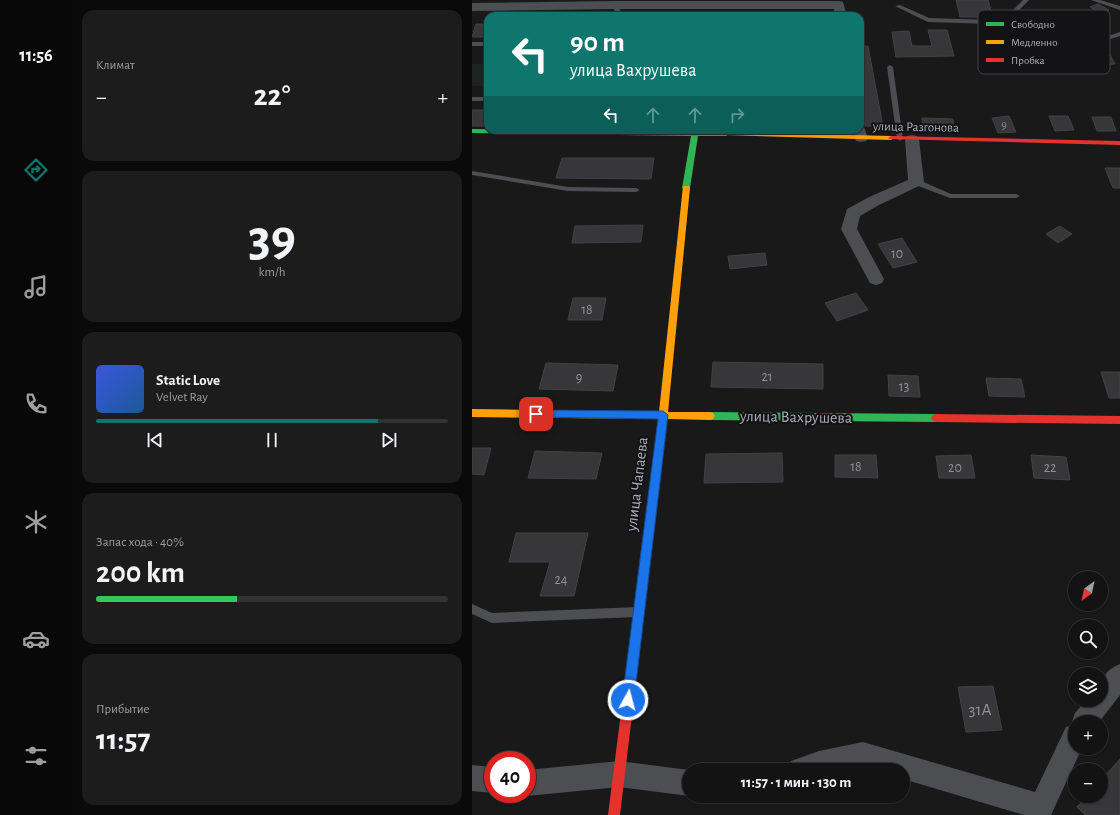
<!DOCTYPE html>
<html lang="ru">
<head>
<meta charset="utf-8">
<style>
	body { margin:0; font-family:"Alegreya Sans",sans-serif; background:#1c1c1c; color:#f1f3f6; height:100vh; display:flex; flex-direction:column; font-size:15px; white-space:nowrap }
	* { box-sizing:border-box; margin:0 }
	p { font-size:13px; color:#9d9ea0 }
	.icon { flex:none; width:22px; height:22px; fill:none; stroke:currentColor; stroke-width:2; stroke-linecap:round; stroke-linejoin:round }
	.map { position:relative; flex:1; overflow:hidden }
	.details { display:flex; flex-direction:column; gap:10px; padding:10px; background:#0a0a0a; width:400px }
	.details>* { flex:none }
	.hud { position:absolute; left:12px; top:12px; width:380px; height:122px; border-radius:12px; box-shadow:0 1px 3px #0004,0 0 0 1px #323233; background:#0f766e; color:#fff; overflow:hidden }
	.needle { width:26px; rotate:213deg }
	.controls { position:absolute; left:596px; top:571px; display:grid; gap:8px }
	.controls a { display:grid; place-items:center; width:40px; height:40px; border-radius:50%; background:#131313; box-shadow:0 1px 3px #0004,0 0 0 1px #323233; font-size:20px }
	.speed { position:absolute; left:12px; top:751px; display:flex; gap:8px; font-size:20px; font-weight:700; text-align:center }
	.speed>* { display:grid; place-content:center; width:52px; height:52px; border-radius:50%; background:#131313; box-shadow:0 1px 3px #0004,0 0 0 1px #323233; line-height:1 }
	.speed .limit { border:6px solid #d22; background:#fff; color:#111 }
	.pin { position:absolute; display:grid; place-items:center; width:34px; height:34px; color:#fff; margin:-17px; border-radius:8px; box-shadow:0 2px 6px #0006 }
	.me { position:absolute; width:44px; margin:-22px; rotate:7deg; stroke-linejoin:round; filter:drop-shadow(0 0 3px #0008) }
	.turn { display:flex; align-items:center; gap:14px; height:84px; padding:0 20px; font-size:18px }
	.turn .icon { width:52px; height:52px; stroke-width:2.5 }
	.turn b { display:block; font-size:28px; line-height:34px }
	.lanes { display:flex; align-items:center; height:38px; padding:0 20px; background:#0003; justify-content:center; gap:20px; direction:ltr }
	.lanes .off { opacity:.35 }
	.big { font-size:30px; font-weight:600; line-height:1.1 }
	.details .card { flex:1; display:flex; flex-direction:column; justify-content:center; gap:6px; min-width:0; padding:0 14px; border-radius:12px; background:#1c1c1c }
	.details .dial { align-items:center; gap:0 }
	.dial b { font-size:52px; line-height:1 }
	.song { display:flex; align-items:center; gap:12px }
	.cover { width:48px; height:48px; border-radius:6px; background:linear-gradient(135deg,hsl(230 70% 55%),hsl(210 70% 35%)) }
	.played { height:4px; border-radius:2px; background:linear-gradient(90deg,#0f766e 80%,#323233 80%) }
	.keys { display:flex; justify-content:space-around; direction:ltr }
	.heat { display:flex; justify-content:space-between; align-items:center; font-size:22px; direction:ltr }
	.charge { height:6px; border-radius:3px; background:linear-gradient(90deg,#34c759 40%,#323233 0) }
	.trip { position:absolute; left:210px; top:763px; width:228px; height:40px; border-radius:20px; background:#131313; box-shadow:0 1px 3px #0004,0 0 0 1px #323233; font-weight:600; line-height:40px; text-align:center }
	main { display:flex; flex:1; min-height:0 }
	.menu { display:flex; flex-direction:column; width:72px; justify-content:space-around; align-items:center; background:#080808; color:#9d9ea0 }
	.menu .icon { width:28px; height:28px }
	.menu .current { color:#0f766e }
	.menu b { font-size:18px; color:#f1f3f6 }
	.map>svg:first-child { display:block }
	.green { fill:#1d231e }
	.building { fill:#373739; stroke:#414245 }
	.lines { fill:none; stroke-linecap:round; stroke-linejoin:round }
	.lane { fill:#4d4e52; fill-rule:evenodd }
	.street { fill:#4d4e52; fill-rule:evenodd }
	.fast { fill:#30b455; fill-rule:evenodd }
	.slow { fill:#ff9f0a; fill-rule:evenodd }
	.jam { fill:#e5322d; fill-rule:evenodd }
	.route { fill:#1a73e8; stroke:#114b97 }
	.labels { text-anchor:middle; stroke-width:4; stroke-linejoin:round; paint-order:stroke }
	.far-number-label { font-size:12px; fill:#8e9199 }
	.far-street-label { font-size:13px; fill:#abafb9; stroke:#131315 }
	.number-label { font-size:14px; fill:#8e9199 }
	.street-label { font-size:16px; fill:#abafb9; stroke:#131315 }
	.near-number-label { font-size:17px; fill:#8e9199 }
	.key { fill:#131315; stroke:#414246; stroke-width:1 }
	.key-label { font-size:11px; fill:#abafb9 }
</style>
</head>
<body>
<main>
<nav class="menu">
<b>11:56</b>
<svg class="icon current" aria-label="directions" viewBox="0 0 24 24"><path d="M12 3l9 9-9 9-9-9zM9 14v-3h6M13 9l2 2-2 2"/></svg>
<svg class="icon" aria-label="music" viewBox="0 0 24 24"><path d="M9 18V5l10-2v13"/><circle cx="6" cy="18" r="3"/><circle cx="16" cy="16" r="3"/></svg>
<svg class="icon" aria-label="phone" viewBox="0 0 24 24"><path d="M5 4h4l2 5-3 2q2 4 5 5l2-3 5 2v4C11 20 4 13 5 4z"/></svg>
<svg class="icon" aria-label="climate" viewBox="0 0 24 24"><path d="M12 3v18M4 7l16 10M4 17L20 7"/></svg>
<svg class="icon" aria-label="car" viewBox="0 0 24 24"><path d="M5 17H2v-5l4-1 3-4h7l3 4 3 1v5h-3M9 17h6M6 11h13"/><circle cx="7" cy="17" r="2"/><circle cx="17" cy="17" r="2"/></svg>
<svg class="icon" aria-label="filters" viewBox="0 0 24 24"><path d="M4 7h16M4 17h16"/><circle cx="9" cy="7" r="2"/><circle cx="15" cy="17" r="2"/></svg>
</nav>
<section class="details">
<div class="card"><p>Климат</p>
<div class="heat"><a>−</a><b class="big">22°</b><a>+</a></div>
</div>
<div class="card dial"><b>39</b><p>km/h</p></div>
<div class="card">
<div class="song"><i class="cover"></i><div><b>Static Love</b><p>Velvet Ray</p></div></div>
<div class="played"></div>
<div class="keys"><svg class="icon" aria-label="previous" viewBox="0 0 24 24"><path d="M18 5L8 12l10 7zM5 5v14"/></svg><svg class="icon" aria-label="pause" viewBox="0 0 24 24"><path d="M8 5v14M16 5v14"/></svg><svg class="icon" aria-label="next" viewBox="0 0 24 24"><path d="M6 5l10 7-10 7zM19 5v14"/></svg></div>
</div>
<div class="card"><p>Запас хода · 40%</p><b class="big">200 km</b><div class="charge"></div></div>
<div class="card"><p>Прибытие</p><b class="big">11:57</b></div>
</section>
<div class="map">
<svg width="648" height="815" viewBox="0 0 648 815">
	<rect width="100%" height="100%" fill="#191919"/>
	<path class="green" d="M0,64h16v22h-16z"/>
	<path class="building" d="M484,0h32l5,17h-33z
		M626,4l11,6 -8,3 -11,-6z
		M4,24h12v13h-16z
		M456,30h19l7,26 -58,1 -4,-25 17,-1 3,15h20z
		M388,46h8l15,80h-18l-5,-31z
		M611,53h26l6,11 -27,1z
		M0,110h16v16h-16z
		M537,116l7,16 -18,1 -6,-15z
		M577,116h19l6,14 -19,1z
		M620,117h19l5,14h-19z
		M450,118l31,1 1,13 -31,-1z
		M90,158h92l-3,21 -95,-1z
		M633,168h15v20h-7z
		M171,225l-2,17 -69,1 3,-17z
		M588,226l12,8 -14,9 -12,-9z
		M430,238l15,24 -24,6 -15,-24z
		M293,253l2,12 -37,4 -2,-13z
		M384,293l12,17 -31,11 -12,-18z
		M101,298h33l-4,22h-34z
		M241,362l110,2v25l-112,-2z
		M74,363l72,2 -5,26 -74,-2z
		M629,372h19v26h-11z
		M416,375l30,1 2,21 -31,-1z
		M514,378l35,1 4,18 -36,-1z
		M0,448h19l-7,27 -12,-1z
		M63,451l67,2 -6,26 -68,-1z
		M310,453l1,29 -79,1 2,-29z
		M363,455h41l2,23 -43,-1z
		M499,455l4,23h-36l-3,-22z
		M559,455l35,2 4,23 -36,-2z
		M44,533h72l-14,63h-34l10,-34h-41z
		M521,686l9,44 -36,2 -8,-45z
		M648,759v56h-35l-8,-8 10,-11h14v-16z"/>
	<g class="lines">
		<path class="lane" d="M551,0h6l-19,19 -20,5 -62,-2 -33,-16 5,-1 29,13 61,2 16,-3z
			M619,0h9l20,6v4z
			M142,3l2,1 8,12h-6l-7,-11z
			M648,32v4l-19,6 -5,11h-4l-1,-1 6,-12z
			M0,42h16v4h-16z
			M418,65l3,2 10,72 -3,2 -3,-2 -10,-72z
			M0,97h16v4h-16z
			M0,171l96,16 68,1 4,2 -4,2 -68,-1 -96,-16z
			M441,180h6l32,14h65l4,2 -4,2h-66l-37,-14z
			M0,604l20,9 145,-6 4,1 1,4 -1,4 -4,1 -145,6 -20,-9z"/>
		<path class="street" d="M142,1h225l4,1 4,14h-12l-1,-7h-220l-142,2v-8z
			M388,126l4,1 4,11 -2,3 -5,1 -5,-1 -4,-11h8z
			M440,135l5,1 2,3 5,43 -3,3 -42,20 -19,11 -3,13 27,50 -2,4 -6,2 -6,-2 -29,-54 6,-20 22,-12 39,-17 -3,-41 2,-3z
			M648,664v31l-21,27h-24v26h7l-31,67h-27l-121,-36v-9h-32l-8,-2 -12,2h-64l4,-9 28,-10 44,-9 172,50 31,-65 7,-2 -1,-3 3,-9 11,-13h15c0,-18 0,-28 19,-36z
			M147,761l70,9v26l-70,-9 -92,9 -4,-2h4v-24z
			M0,765l21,2v26l-21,-2z"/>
		<path class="fast" d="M0,129l254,3 3,2 -3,2h-28l-8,52 -4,2 -4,-2 9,-52 -219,-3z
			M238,412l226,2 3,1 2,3 -2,3 -3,1 -226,-2 -3,-1 -2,-3 2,-3z"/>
		<path class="slow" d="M254,132l165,4 3,2 -3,2 -167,-5v-2z
			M211,186h6l1,2 -22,224h42l3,1 2,3 -2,3 -3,1 -43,-1 -9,80 -2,3 -3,1 -3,-1 -2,-3 10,-80 -186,-2v-8l187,3z"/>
		<path class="jam" d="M419,136l229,5v4l-231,-6 -1,-1z
			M464,414l184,2v8l-184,-2 -3,-1 -2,-3 2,-3z
			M181,495l3,1 2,3 -38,316h-12l40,-316 2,-3z"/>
	</g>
	<path class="route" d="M64,410l127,1 5,4 -34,285 -2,4 -4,2 -4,-2 -2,-4 36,-281 -122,-2 -5,-3z"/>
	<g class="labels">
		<g class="far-number-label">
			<text x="532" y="129">9</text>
		</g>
		<g class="far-street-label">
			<text transform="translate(444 126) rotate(1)" y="5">улица Разгонова</text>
		</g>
		<g class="number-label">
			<text x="425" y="258">10</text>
			<text x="115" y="314">18</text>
			<text x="295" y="381">21</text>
			<text x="107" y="382">9</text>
			<text x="432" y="391">13</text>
			<text x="384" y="471">18</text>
			<text x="483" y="472">20</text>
			<text x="578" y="472">22</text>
			<text x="89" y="584">24</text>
		</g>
		<g class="street-label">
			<text transform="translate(324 416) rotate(1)" y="6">улица Вахрушева</text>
			<text transform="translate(164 484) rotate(-83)" y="6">улица Чапаева</text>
		</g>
		<g class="near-number-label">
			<text x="508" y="715">31А</text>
		</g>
	</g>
	<rect x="506" y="10" width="132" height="64" rx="6" class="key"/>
	<rect x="514" y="22" width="18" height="4" fill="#30b455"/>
	<rect x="514" y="40" width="18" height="4" fill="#ff9f0a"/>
	<rect x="514" y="58" width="18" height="4" fill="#e5322d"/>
	<g class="key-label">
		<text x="539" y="28">Свободно</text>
		<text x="539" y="46">Медленно</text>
		<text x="539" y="64">Пробка</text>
	</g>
</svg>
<div class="controls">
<a><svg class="needle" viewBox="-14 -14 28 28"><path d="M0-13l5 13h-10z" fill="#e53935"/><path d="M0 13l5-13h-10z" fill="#9d9ea0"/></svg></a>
<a><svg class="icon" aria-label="search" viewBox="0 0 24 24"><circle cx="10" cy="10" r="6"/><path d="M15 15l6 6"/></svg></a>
<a><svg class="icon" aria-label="layers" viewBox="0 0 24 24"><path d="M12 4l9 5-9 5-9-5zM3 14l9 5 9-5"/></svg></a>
<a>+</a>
<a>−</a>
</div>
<div class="speed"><div class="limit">40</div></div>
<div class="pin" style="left:64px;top:414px;background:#d93025"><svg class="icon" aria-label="arrive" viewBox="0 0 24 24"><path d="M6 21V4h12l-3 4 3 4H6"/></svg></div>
<svg class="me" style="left:156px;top:700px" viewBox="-20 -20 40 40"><circle r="17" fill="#1a73e8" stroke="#fff" stroke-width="3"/><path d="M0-11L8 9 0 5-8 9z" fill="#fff"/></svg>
<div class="trip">11:57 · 1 мин · 130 m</div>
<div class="hud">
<div class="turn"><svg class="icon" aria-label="left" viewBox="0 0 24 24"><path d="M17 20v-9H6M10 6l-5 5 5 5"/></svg><div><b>90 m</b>улица Вахрушева</div></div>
<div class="lanes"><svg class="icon" aria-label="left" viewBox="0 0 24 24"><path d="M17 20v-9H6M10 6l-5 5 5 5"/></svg><svg class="icon off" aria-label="ahead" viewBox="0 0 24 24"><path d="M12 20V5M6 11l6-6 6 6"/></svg><svg class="icon off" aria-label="ahead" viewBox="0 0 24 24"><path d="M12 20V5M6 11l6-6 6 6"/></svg><svg class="icon off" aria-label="right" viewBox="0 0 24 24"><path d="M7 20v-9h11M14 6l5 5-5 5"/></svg></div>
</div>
</div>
</main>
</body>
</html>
